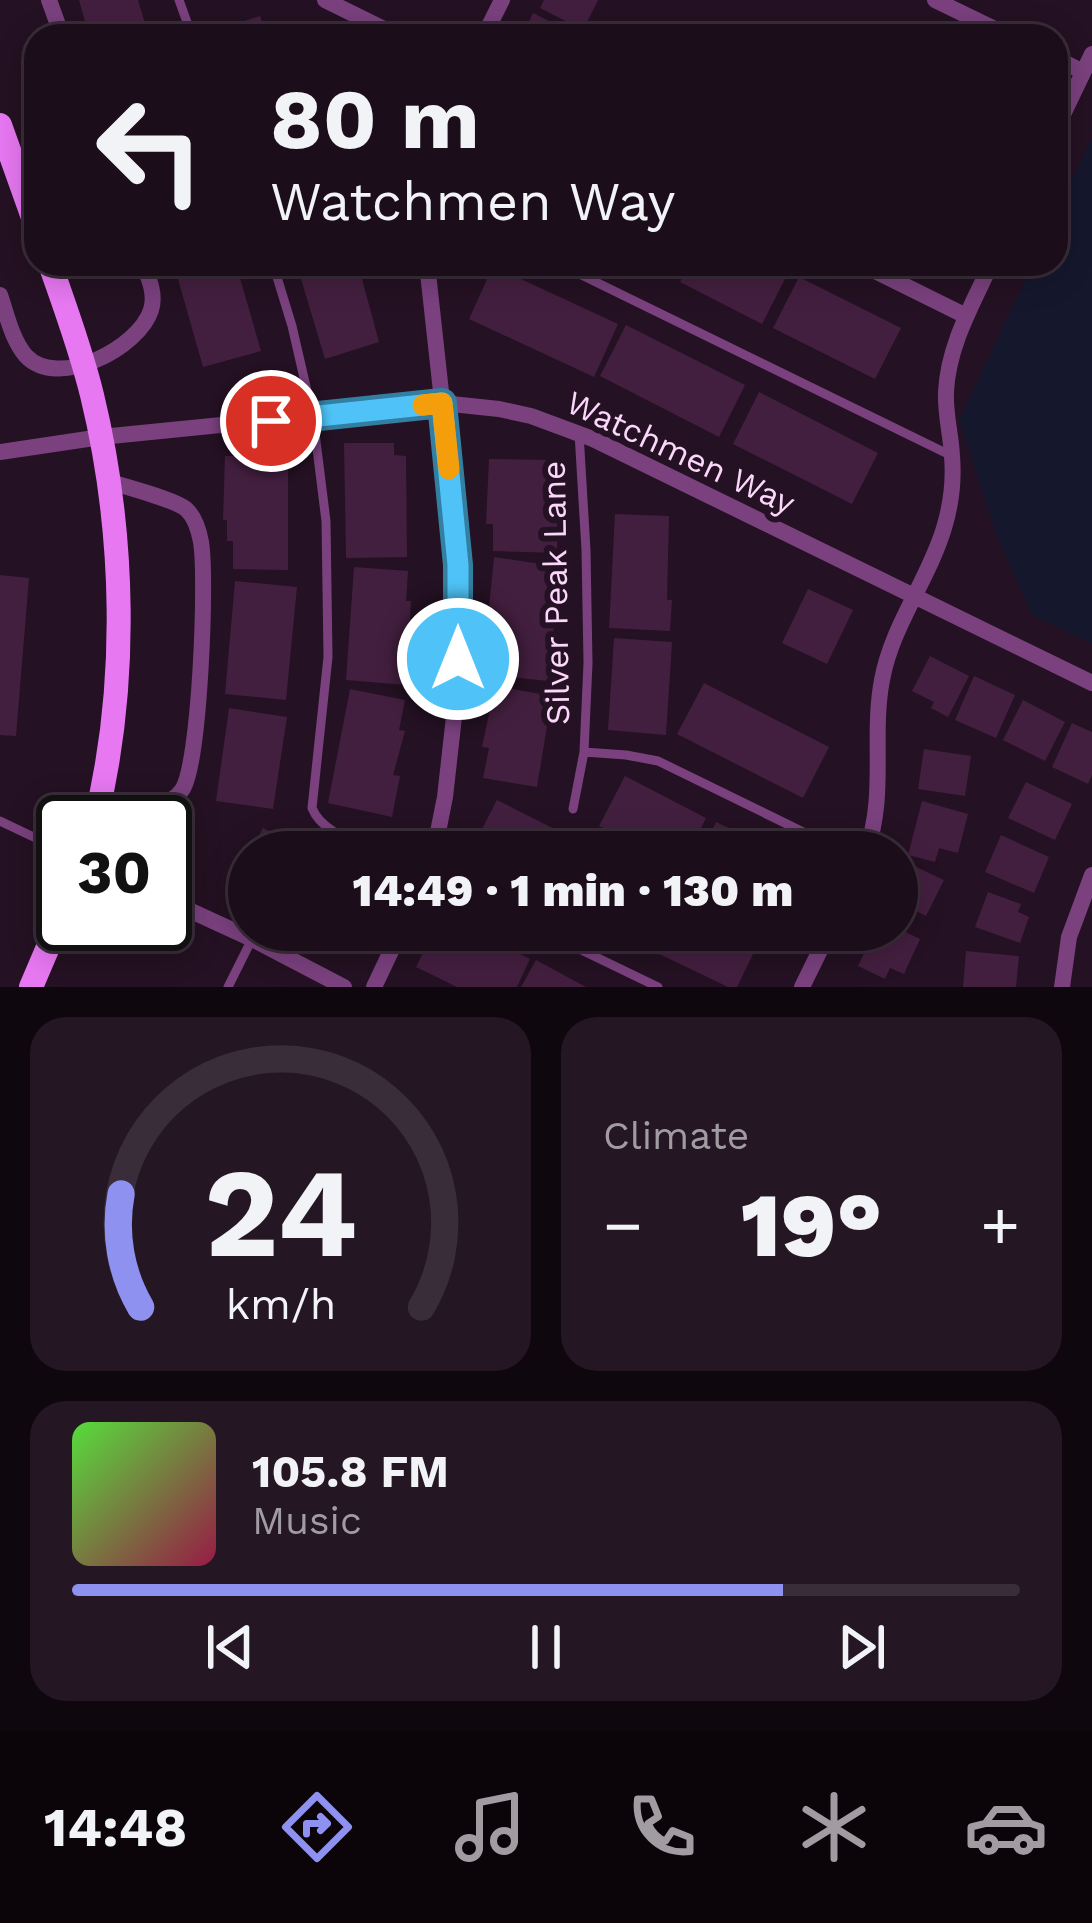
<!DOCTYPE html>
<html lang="en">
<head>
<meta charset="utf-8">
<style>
	body { margin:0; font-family:"Work Sans",sans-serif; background:#241623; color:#f1f3f6; height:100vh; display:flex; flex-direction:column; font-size:45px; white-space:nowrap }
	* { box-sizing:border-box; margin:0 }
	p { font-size:39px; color:#a09ca2 }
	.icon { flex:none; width:66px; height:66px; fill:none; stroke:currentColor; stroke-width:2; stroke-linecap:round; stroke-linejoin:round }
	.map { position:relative; height:987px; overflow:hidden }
	.side { display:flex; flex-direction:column; gap:30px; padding:30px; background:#0f070e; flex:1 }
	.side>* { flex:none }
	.guide { position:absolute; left:24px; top:24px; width:1044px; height:252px; border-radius:36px; box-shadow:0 6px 30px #0003,0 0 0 3px #392d39; background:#1b0d1a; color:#f1f3f6; overflow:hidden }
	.speed { position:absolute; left:36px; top:795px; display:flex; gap:24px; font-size:60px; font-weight:700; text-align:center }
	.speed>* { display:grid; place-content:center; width:156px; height:156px; border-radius:50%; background:#1b0d1a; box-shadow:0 6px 30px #0003,0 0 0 3px #392d39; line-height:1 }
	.speed .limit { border:6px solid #111; border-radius:18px; background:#fff; color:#111 }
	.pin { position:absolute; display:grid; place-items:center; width:102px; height:102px; color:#fff; margin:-51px; border:6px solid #fff; border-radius:50%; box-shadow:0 3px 12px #0007 }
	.me { position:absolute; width:132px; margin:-66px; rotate:0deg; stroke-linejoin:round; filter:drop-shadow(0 0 9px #0008) }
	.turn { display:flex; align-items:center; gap:42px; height:252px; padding:0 48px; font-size:54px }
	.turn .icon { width:156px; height:156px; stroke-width:2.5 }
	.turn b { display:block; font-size:84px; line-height:102px }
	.big { font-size:90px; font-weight:800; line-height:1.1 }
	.side .widget { flex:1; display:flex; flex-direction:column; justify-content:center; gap:18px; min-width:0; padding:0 42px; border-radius:36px; background:#241623 }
	.side .dial { align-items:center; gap:0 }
	.dial svg { height:312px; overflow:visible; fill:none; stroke:#392d39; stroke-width:7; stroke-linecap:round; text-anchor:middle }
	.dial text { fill:#f1f3f6; stroke:none }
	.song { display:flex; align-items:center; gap:36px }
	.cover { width:144px; height:144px; border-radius:18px; background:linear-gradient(135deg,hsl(110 70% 55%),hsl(340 70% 35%)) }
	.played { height:12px; border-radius:6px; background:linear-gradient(90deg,#8f91f0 75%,#392d39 75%) }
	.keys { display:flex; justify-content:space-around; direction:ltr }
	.heat { display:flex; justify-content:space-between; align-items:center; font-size:66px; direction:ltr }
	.side .tiles { flex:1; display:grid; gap:30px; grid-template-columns:1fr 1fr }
	.widget:last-child { grid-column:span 2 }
	.trip { position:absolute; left:228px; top:831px; width:690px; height:120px; border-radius:60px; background:#1b0d1a; box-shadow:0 6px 30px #0003,0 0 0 3px #392d39; font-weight:800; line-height:120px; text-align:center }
	.tab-bar { display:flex; height:192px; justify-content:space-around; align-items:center; background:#0b050a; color:#a09ca2 }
	.tab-bar .icon { width:84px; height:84px }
	.tab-bar .selected { color:#8f91f0 }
	.tab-bar b { font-size:54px; color:#f1f3f6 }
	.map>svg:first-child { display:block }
	.park { fill:#15182d }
	.building { fill:#431f3f }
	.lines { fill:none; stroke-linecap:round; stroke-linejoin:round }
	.service { stroke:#7a417e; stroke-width:9 }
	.minor { stroke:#7a417e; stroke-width:16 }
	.secondary { stroke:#e778f2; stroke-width:24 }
	.route-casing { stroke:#337fa1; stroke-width:30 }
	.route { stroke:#4fc3f7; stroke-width:21 }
	.slow { stroke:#f59e0b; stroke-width:21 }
	.labels { text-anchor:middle; stroke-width:12; stroke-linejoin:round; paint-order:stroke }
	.street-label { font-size:33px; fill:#fbd8fb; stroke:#241123 }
</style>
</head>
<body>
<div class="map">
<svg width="1092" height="987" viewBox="0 0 1092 987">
	<rect width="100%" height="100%" fill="#241123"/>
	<path class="park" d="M1092,138v506l-60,-29 -35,-79 -38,-116 74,-156h23v-50z"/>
	<path class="building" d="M79,0h59l9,30 6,-1 2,7h-66z
		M544,0h54l-15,30 -43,-22z
		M533,13l46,23h-48l-7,-4z
		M260,16l4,12 11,-4 4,12h-63l-2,-5z
		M229,264h7l25,87 -58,16 -25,-88z
		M314,264h44l21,78 -54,17 -27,-90z
		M644,264h36l-7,14z
		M690,264h80l18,9 -26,51 -82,-42z
		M493,266l125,58 -24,53 -125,-58z
		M799,277l102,51 -26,51 -102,-51z
		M626,325l119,60 -26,52 -119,-61z
		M759,392l119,61 -26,51 -119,-60z
		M344,443h50v12l12,1 1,101 -61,1z
		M225,456h63v114l-55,-1v-28h-6v-21h-4z
		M489,459l64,1 -1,63h5v30l-64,-2v-27h-7z
		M615,514l54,2 -2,84h5l-2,31 -61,-3z
		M494,557l66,10 -12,114 -55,-6 3,-26 -11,-1z
		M354,567l54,4 -2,30h5l-5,84 -60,-5z
		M0,575l29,3 -13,158 -16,-1z
		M235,581l62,6 -11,113 -61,-6z
		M808,589l45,21 -26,54 -45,-21z
		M614,638l58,4 -6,93 -58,-5z
		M930,656l39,20 -21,41 -17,-9 3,-6 -22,-11z
		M974,676l41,19 -19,43 -41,-18z
		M704,683l125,64 -26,51 -126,-64z
		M495,686l57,10 -15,91 -54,-9 6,-30 -7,-1z
		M350,689l55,11 -6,30 6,1 -12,44 7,1 -8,41 -64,-14z
		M1023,700l42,22 -20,39 -42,-21z
		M229,708l58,9 -14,92 -57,-8z
		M1072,723l20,9v43l-4,9 -36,-17z
		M924,749l47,7 -6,40 -47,-7z
		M625,776l81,42 -17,34h-39l-51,-26z
		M1026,782l46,22 -17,36 -47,-22z
		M497,800l89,45 -3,7h-113z
		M922,801l46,13 -10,39 -19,-5 -4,14 -27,-7z
		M716,822l63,30h-77z
		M263,828l46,24h-59z
		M1001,835l48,22 -15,36 -49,-21z
		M249,854v30l-12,-6z
		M908,863l36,17 -18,36 -10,-5 -7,13 -12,-6v-33z
		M988,892l33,12 -3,8 11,5 -9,26 -45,-16z
		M897,928l23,11 -16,35 -14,-6 -5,11 -27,-13 17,-36h22z
		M434,930h37l59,29 -13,28h-60l-41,-20z
		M609,930h41l-8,16z
		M663,930h95l14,7 -8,17 -9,-4 -18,37h-9l-75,-36z
		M966,951l53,5 -3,31h-53z
		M536,960l50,27h-65z"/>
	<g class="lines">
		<path class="service" d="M179,0l13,36
			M273,264l19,62 21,91 13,104 2,136 -16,151c10,25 43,33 66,44
			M559,264l393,192
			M584,752l42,3 32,6 186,91
			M573,809l11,-57 4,-89 -2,-113 -7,-117
			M0,821l63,30
			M540,930l118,57
			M228,987l24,-48"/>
		<path class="minor" d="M49,0l13,36
			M325,0l73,36
			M935,0l74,36
			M484,36l18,-36
			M1056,58l27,14
			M1056,129l36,-75
			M427,264l27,246 5,109 -3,80 -11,98 -11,55
			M861,264l105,52
			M0,295c7,20 12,45 26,61 32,34 113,-8 125,-46 5,-16 -2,-31 -8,-46
			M0,452l101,-15 341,-34 57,6 32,7 62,23 499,244
			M97,817c25,-5 69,-4 85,-27 18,-25 25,-213 19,-248 -2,-11 -6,-25 -15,-33 -12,-10 -61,-22 -78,-28
			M866,852c21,-57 5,-114 16,-172 10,-55 46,-99 62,-152 7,-23 10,-48 8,-72 -1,-21 -7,-42 -6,-64 2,-46 26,-87 45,-128
			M165,899l87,40 92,48
			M374,987l27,-57
			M802,987l28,-57
			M1062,987l7,-50 23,-62"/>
		<path class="secondary" d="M0,125l36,101
			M50,264c15,43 31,86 42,131 33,136 37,290 3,427
			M31,987l32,-75"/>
	</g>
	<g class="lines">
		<defs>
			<path id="route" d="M271,421l171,-18 16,162v94"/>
		</defs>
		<use href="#route" class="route-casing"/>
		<use href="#route" class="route"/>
		<path class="slow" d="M423,405l19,-2 7,66"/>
	</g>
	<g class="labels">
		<g class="street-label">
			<text transform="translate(681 452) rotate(25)" y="12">Watchmen Way</text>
			<text transform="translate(555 593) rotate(-91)" y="12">Silver Peak Lane</text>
		</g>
	</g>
</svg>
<div class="speed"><div class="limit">30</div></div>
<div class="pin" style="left:271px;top:421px;background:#d93025"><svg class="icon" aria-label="arrive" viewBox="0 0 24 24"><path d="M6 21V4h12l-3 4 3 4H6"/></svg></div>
<svg class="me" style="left:458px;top:659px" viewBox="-20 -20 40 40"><circle r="17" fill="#4fc3f7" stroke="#fff" stroke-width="3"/><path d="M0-11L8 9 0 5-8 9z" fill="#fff"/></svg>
<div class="trip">14:49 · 1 min · 130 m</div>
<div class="guide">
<div class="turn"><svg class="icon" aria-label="left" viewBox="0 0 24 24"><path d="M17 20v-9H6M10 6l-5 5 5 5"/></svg><div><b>80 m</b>Watchmen Way</div></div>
</div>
</div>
<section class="side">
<div class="tiles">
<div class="widget dial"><svg viewBox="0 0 100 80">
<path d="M14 69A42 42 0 1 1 86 69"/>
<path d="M14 69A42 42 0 0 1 9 40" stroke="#8f91f0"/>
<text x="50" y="56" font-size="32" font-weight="700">24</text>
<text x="50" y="72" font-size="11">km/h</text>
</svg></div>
<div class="widget"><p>Climate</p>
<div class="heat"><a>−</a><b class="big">19°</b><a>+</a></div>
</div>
<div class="widget">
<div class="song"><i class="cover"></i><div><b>105.8 FM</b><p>Music</p></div></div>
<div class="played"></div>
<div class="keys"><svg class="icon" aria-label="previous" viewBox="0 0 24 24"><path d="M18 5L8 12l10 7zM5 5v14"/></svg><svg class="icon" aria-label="pause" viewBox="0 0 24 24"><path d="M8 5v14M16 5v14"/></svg><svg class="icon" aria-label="next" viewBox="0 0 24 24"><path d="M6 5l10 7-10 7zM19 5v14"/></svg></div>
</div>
</div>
</section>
<nav class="tab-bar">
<b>14:48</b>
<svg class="icon selected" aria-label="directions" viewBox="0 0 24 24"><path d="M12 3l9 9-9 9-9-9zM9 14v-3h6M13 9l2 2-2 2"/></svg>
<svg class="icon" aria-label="music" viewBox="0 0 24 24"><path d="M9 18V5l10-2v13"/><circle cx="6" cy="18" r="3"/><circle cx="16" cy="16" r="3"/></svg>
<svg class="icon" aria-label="phone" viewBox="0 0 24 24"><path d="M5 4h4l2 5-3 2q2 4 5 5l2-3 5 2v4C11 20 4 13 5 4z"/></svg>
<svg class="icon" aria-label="climate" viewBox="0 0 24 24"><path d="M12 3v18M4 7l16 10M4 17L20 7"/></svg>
<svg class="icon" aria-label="car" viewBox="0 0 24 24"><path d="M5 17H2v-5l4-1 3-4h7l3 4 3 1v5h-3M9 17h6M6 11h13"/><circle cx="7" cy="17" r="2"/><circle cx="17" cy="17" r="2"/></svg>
</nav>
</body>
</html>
